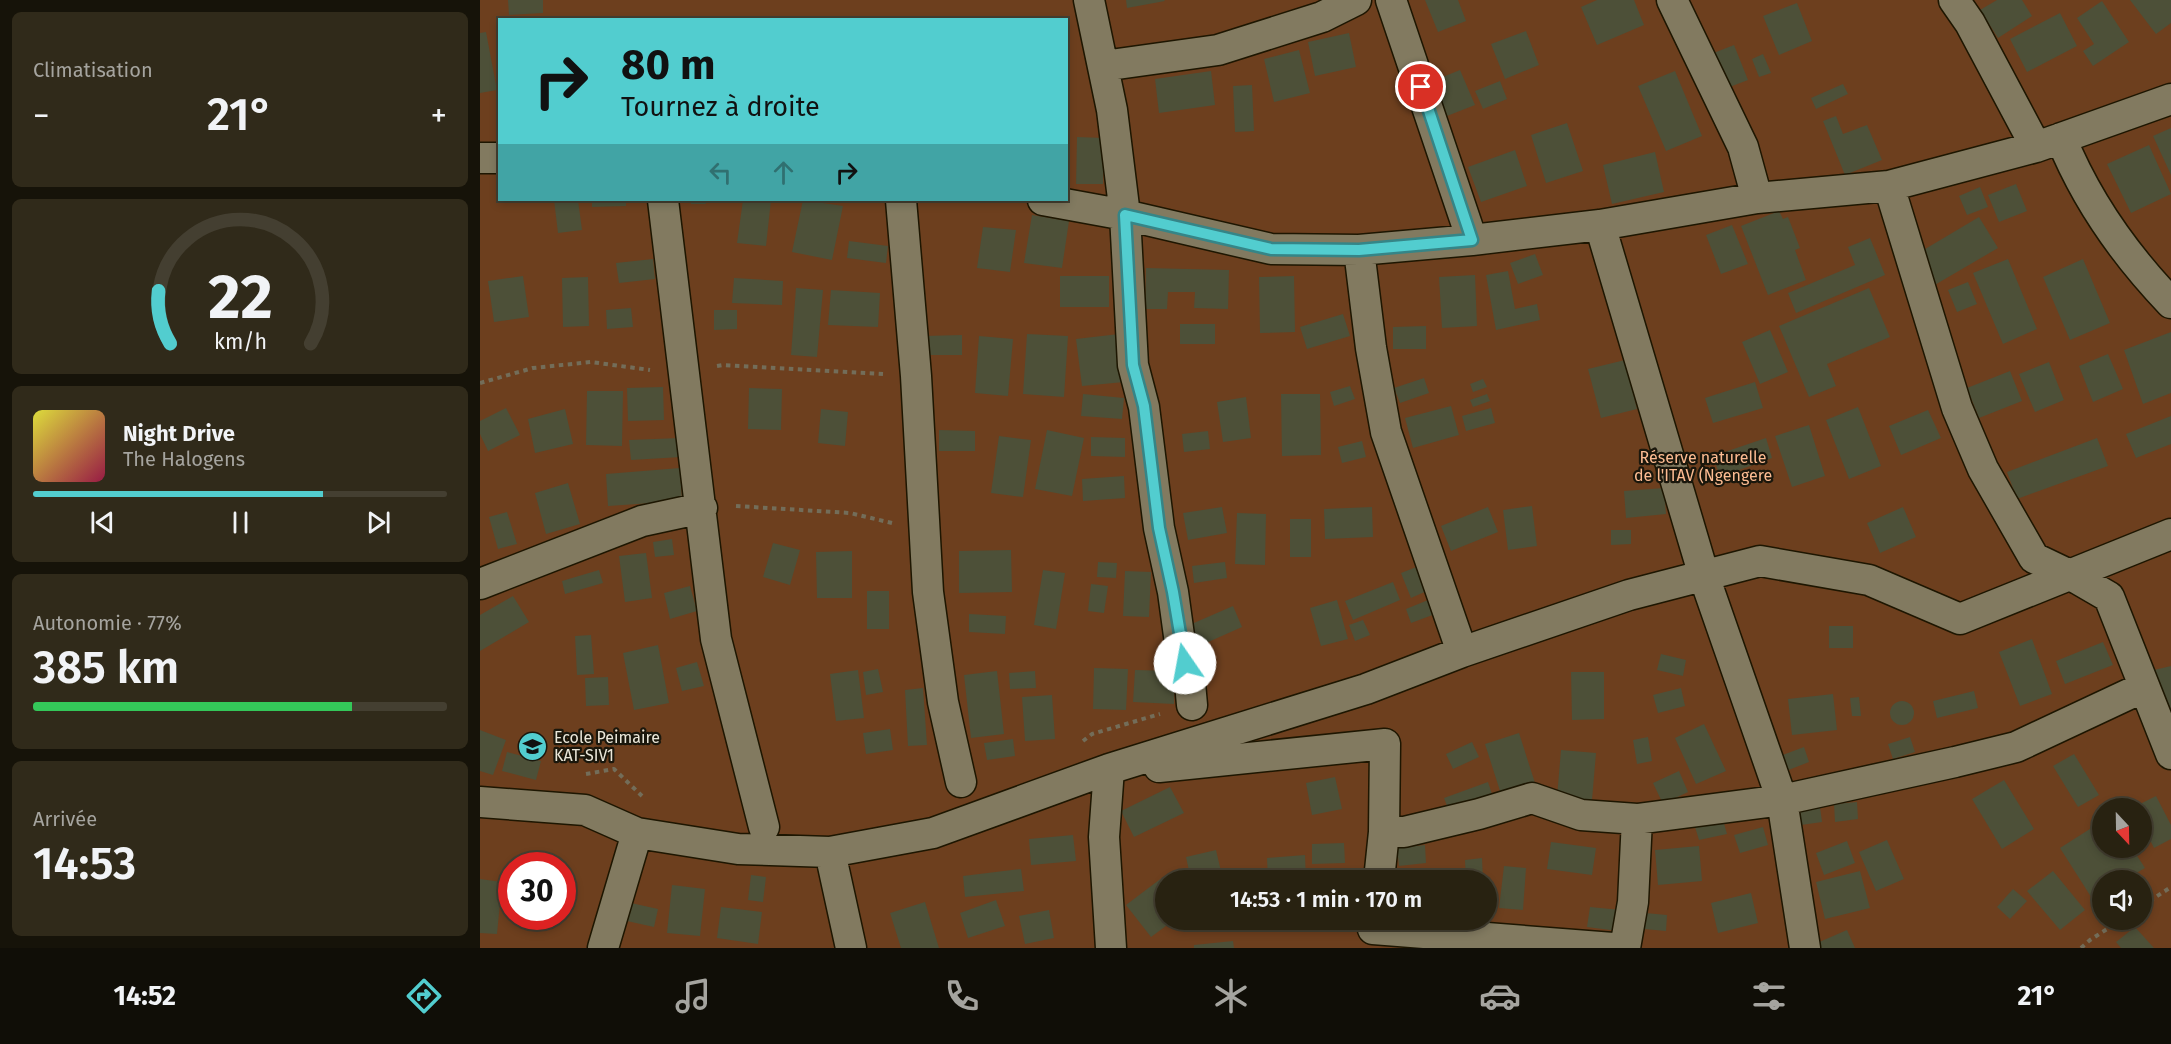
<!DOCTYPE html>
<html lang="fr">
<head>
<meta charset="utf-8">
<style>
	body { margin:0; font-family:"Fira Sans",sans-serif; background:#302a1a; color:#f1f3f6; height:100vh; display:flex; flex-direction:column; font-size:22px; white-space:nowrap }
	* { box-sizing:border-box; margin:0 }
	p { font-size:20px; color:#a5a49f }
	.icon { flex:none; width:33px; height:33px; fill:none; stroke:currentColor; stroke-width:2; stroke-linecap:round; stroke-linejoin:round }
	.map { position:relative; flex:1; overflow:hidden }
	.details { display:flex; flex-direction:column; gap:12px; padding:12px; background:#161309; width:480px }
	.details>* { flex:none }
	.guide { position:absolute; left:18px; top:18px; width:570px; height:183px; border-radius:0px; box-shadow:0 3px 9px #0003,0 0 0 2px #443f31; background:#52cdcf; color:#111; overflow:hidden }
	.needle { width:39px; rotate:158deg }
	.fabs { position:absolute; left:1612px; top:798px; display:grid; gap:12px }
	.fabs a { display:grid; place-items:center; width:60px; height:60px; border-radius:50%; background:#282211; box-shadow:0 3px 9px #0003,0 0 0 2px #443f31; font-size:30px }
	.speed { position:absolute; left:18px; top:852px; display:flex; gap:12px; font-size:30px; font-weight:700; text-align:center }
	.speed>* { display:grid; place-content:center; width:78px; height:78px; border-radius:50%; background:#282211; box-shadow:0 3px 9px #0003,0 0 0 2px #443f31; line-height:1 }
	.speed .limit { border:9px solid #d22; background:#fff; color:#111 }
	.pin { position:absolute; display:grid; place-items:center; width:51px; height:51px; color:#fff; margin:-26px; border:3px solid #fff; border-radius:50%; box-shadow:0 2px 6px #0007 }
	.me { position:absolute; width:66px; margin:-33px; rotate:348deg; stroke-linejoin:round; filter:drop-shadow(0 0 4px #0008) }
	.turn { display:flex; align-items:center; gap:21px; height:126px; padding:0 24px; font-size:27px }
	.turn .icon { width:78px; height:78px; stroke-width:2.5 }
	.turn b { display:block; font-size:42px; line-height:51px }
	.lanes { display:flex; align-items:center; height:57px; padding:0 24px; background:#0003; justify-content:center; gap:30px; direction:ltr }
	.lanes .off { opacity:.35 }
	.big { font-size:45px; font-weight:600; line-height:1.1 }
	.details .card { flex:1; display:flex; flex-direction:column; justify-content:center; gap:9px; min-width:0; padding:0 21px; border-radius:9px; background:#302a1a }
	.details .dial { align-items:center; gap:0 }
	.dial svg { height:156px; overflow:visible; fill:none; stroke:#443f31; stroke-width:7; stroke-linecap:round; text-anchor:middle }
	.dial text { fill:#f1f3f6; stroke:none }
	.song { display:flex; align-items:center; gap:18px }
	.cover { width:72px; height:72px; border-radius:9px; background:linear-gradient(135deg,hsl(60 70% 55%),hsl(340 70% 35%)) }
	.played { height:6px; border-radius:3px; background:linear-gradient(90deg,#52cdcf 70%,#443f31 70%) }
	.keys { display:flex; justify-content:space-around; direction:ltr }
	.heat { display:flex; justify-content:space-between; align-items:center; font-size:33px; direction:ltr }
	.charge { height:9px; border-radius:4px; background:linear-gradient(90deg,#34c759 77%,#443f31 0) }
	.trip { position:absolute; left:675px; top:870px; width:342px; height:60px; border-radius:30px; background:#282211; box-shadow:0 3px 9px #0003,0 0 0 2px #443f31; font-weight:600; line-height:60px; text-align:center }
	.dock { display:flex; height:96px; justify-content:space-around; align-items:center; background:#100e07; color:#a5a49f }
	.dock .icon { width:42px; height:42px }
	.dock .selected { color:#52cdcf }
	.dock b { font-size:27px; color:#f1f3f6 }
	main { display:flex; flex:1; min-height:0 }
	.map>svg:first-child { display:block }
	.green { fill:#6d3f1e; fill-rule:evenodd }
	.building { fill:#4d5038 }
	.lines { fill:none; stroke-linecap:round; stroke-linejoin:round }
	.minor-casing { stroke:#1d1601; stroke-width:33 }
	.path { stroke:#736d59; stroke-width:4; stroke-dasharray:4.5 4.5; stroke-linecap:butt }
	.minor { stroke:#827a60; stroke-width:30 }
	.route-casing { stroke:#358587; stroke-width:15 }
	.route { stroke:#52cdcf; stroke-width:10 }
	.labels { text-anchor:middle; stroke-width:4.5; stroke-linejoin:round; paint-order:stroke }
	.park-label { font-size:16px; fill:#fdbc92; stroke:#1a170c }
	.poi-label { font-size:16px; fill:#ebe7d9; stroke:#1a170c; text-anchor:start }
</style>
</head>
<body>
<main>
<section class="details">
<div class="card"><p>Climatisation</p>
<div class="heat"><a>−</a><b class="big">21°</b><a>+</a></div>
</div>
<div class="card dial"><svg viewBox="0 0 100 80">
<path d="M14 69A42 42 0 1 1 86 69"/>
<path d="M14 69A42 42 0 0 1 8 42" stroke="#52cdcf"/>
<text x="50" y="56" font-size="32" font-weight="700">22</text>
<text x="50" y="72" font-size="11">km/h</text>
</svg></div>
<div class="card">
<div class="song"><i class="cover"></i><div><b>Night Drive</b><p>The Halogens</p></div></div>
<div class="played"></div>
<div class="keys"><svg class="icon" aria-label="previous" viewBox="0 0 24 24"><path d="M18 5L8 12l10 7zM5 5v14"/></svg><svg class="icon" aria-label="pause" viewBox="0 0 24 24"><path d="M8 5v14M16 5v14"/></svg><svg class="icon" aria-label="next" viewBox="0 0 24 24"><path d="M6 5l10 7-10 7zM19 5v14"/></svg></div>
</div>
<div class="card"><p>Autonomie · 77%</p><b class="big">385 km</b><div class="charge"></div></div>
<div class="card"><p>Arrivée</p><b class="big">14:53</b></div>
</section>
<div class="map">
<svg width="1691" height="948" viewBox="0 0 1691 948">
	<rect width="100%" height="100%" fill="#352e17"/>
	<path class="green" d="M0,0h1691v948h-1691zM20,20h566v180h-566zM1623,808h39v40h-39zM32,866h50v50h-50zM686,880h320v40h-320zM1623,880h39v40h-39z"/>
	<path class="building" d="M28,0h35v13l-34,2z
		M646,0h38l1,1 -38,7z
		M945,0h33l8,21 -28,11z
		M1117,0h37l10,25 -47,20 -16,-38z
		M1517,0h25l10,16 -34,22 -18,-28z
		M1650,0h41v23l-15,11z
		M1622,1l27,41 -36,24 -10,-15 11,-7 -17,-26z
		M1317,3l15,38 -33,14 -16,-39z
		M1580,13l17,33 -50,26 -17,-33z
		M1046,31l13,34 -34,14 -14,-35z
		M6,32l11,58 -17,3v-60z
		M869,33l7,34 -41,9 -7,-34z
		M1254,45l14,35 -29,11 -13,-35z
		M819,50l11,43 -36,9 -10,-43z
		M1283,54l8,19 -12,4 -7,-18z
		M980,70l15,35 -28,11 -14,-35z
		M731,71l4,34 -56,8 -4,-34z
		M1195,71l27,65 -36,15 -28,-65z
		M1020,81l7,18 -24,10 -8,-18z
		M1363,84l5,10 -32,15 -5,-11z
		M772,85l2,46 -19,1 -2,-46z
		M1356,116l7,18 24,-9 15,35 -37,15 -22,-54z
		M1087,123l16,48 -37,12 -15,-48z
		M1691,128v47l-18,-39z
		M597,137l27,1 -1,46h-27z
		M1669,145l22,49 -40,19 -24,-49z
		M1035,150l12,36 -46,16 -13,-35z
		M1175,152l9,40 -52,12 -9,-39z
		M1536,184l11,27 -28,11 -11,-27z
		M1500,187l8,20 -21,8 -8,-19z
		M74,200h24l4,30 -24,3z
		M112,200h34v6l-34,1z
		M211,200h14l1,4h-15z
		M263,200h28l-5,46 -29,-3z
		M323,200l40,6 -11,54 -40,-8z
		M1299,211l4,8 5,-2 12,31 -5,2 11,30 -38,15 -27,-69z
		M552,215l37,6 -7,47 -38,-5z
		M1499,217l19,31 -65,38 -18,-31z
		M1252,225l16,39 -27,10 -15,-39z
		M503,227l33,3 -6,42 -33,-4z
		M1390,238l15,37 -89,38 -8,-20 67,-28 -7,-18z
		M369,241l39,5 -2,17 -39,-5z
		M1055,254l8,21 -25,9 -8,-21z
		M173,259l2,20 -36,4 -3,-20z
		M1528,259l29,70 -34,15 -30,-71z
		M1603,259l27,64 -40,17 -27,-63z
		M666,268l83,2 -1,39 -34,-1 1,-16h-27l-1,17h-22z
		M1028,271l7,38 22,-5 3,16 -44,10 -10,-55z
		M995,275l2,51 -35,2 -3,-51z
		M43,276l6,41 -35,5 -6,-41z
		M580,276h49v31h-49z
		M814,276l1,56 -35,1 -1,-56z
		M108,277l1,49 -26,1 -1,-49z
		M254,278l49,3 -1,24 -50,-2z
		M1488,282l9,22 -20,8 -9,-22z
		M316,288l27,2 -6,67 -26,-2z
		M1389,288l21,49 -63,27 9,22 -27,11 -30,-71z
		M351,290l49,3 -2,34 -50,-2z
		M151,308l2,19 -26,2 -1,-19z
		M234,310h23v19l-23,1z
		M863,314l7,22 -43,13 -7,-22z
		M700,324h35v20h-35z
		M946,326v23h-33v-22z
		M1290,330l18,42 -28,12 -18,-42z
		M1691,332v61l-28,11 -19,-54z
		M547,334l41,2 -4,61 -41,-3z
		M639,334l5,48 -42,4 -6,-47z
		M482,335v20h-38v-19z
		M499,336l34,3 -5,57 -33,-3z
		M1628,354l15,35 -30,13 -14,-36z
		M1145,360l12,49 -36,9 -13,-49z
		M1569,362l15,38 -29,12 -16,-38z
		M1530,371l12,30 -43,17 -12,-30z
		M944,378l5,15 -29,10 -6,-15z
		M1003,379l4,8 -14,5 -3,-8z
		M1275,382l8,26 -50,15 -8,-25z
		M870,386l5,13 -21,7 -4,-14z
		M183,387l1,33 -36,1 -1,-33z
		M269,388l33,1 -1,41 -33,-1z
		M107,391h36l-1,55 -36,-1z
		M603,394l41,4 -2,21 -41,-3z
		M801,394h39l1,61 -39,1z
		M1007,394l3,7 -17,6 -3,-7z
		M766,397l5,41 -28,4 -6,-40z
		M971,406l8,29 -46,13 -8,-30z
		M1378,407l23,59 -32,13 -23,-59z
		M26,408l14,27 -32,16 -8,-17v-13z
		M1011,408l4,15 -29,8 -4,-15z
		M85,409l8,35 -38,9 -7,-34z
		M341,409l27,3 -3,34 -27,-3z
		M1448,410l13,28 -40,17 -12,-29z
		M1691,416v28l-35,14 -10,-24z
		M1329,425l16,51 -33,11 -17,-51z
		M459,430l36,1v20h-36z
		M567,430l37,8 -12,58 -37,-7z
		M728,431l2,18 -26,3 -2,-18z
		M519,436l32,4 -8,57 -32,-4z
		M611,437l34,1v19l-34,-1z
		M200,438l1,19 -50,3 -2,-20z
		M1286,438l6,20 -52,19 -7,-21z
		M1617,438l11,28 -91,33 -10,-27z
		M882,441l4,16 -24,6 -4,-16z
		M200,468l2,33 -74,5 -2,-32z
		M644,476l1,22 -42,3 -1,-22z
		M88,483l12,41 -34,10 -11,-41z
		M1184,488l2,26 -40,4 -2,-27z
		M1052,506l5,40 -29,4 -5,-40z
		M742,507l5,26 -39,7 -5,-27z
		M892,507l1,30 -48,2 -1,-30z
		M1008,507l10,25 -47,19 -10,-25z
		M1423,507l13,30 -36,16 -13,-30z
		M27,512l10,32 -19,5 -9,-32z
		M757,513l29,1 -1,51 -30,-1z
		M810,519h21v38h-21z
		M1131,530h20v14l-20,1z
		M192,539l2,16 -19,2 -2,-15z
		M293,543l27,7 -10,35 -27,-8z
		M531,550l1,42 -53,1v-42z
		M372,551v47h-35l-1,-46z
		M166,553l6,45 -27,4 -6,-46z
		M618,562l19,1 -1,15 -19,-1z
		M745,562l2,16 -33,5 -2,-17z
		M939,566l10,24 -18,8 -10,-25z
		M119,570l4,13 -38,11 -3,-13z
		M563,570l22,3 -9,56 -22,-4z
		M645,571l26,1 -2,45 -26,-1z
		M913,582l7,18 -47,20 -8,-19z
		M611,584l17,2 -4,27 -16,-2z
		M210,586l7,25 -27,8 -6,-26z
		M387,591h22v38h-22z
		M33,596l16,26 -49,29v-36z
		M953,598l5,15 -27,10 -5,-14z
		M857,600l11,39 -27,7 -11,-38z
		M753,606l9,21 -45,20 -10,-21z
		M489,614l37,2 -1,18 -36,-2z
		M883,620l7,15 -15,6 -6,-16z
		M1349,626h24v22h-24z
		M111,635l3,39 -17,1 -2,-39z
		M1552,639l20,55 -32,12 -21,-54z
		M1623,642l10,23 -48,19 -9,-23z
		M178,645l11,58 -35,7 -11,-57z
		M1181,654l25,6 -3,16 -26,-6z
		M217,662l7,24 -22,5 -6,-23z
		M1691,666v46l-6,1 -11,-43z
		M614,668l34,1 -2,41 -33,-1z
		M398,669l5,23 -17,3 -3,-23z
		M378,670l6,48 -28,3 -6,-47z
		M655,670l40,1 -1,33 -41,-2z
		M517,671l7,63 -33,4 -7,-63z
		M555,671l1,17 -26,1 -1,-16z
		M1091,672h33v47l-32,1z
		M128,677l1,28 -23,1 -1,-28z
		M443,688l4,57 -19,1 -3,-56z
		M1201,688l4,18 -27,7 -5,-18z
		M1494,691l4,17 -41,10 -4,-17z
		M1353,694l4,36 -45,5 -4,-36z
		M572,695l3,44 -30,2 -3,-44z
		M1379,697l2,19h-9l-2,-18z
		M1410 713a12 12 0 1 1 24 0a12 12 0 1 1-24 0Z
		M1224,724l22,47 -30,13 -21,-46z
		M410,729l3,21 -27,4 -3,-21z
		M0,730l26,10 -13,35 -13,-4z
		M1039,733l16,50 -34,11 -16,-50z
		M1168,737l4,24 -15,3 -4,-24z
		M1430,737l5,15 -22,7 -5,-15z
		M533,739l2,17 -28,4 -3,-17z
		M992,742l7,15 -26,12 -7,-15z
		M1324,747l5,15 -23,9 -6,-15z
		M1081,750l35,3 -4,47 -35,-3z
		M27,752l34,9 -5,19 -34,-9z
		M1594,754l25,41 -21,12 -25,-41z
		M1199,771l9,21 -25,12 -10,-21z
		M855,777l7,32 -30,6 -6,-32z
		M1524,780l30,49 -32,20 -30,-50z
		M1008,782l6,18 -43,16 -7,-18z
		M690,787l14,26 -50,24 -13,-26z
		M1676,796l15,29v14l-17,9 -12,-24v-16h-10z
		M1377,802l1,17 -23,3 -1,-18z
		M1340,807l2,15 -21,3 -1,-16z
		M1243,820l4,14 -28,6 -4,-13z
		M1283,827l5,18 -28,8 -6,-18z
		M1613,827l10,16v5h29l13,20 -21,12h-21v14l-10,6 -33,-52z
		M593,835l3,26 -45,4 -2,-26z
		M1407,840l17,39 -28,12 -17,-39z
		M1367,841l8,22 -31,12 -8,-22z
		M1071,842l45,6 -4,27 -45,-6z
		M864,843l1,20 -33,1v-20z
		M945,845l1,18 -27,3 -2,-18z
		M1219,846l3,35 -44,4 -3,-35z
		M736,850l7,30h-32l-5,-23z
		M825,855l1,25h-38l-1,-22z
		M1002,858l1,22h-17l-1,-20z
		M1024,866l22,2 -3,42 -24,-2z
		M541,869l3,22 -59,6 -2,-21z
		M1380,871l10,37 -45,11 -9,-37z
		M1573,871l32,39 -25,20 -33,-39z
		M271,875l15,2 -3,25 -15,-2z
		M683,877l3,4v39h8l-23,17 -25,-32z
		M0,879l22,3 -5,52 -17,-1z
		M192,885l33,4 -5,47 -33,-3z
		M1533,889l14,12 -17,18 -13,-12z
		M1271,893l7,30 -40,10 -7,-30z
		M516,900l9,26 -37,12 -8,-25z
		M445,902l14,46h-38l-11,-35z
		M151,903l27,6 -4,18 -27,-6z
		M241,907l41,5 -4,32 -41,-6z
		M1110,907l31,3 -3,21 -31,-4z
		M569,910l5,28 -29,6 -6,-28z
		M1165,913l22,2 -1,16 -22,-2z
		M39,916h28l-2,11 -27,-4z
		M1655,927l19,21h-33l-5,-6z
		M1367,930l8,18h-36l-2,-5z
		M753,941l1,7h-40v-3z"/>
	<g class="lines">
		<defs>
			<path id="minor" d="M609,0l23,110 13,105 8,150 11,42 15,121 14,64 7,51 10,40 2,22
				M911,0l81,240
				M1192,0l71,147 14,51
				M1474,0l16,23 66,124
				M623,66l115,-16 104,-33 34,-17
				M1581,138c25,62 64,117 110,165
				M0,158h20
				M1409,186l68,222 26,61 51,89 44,21 31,18 62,157
				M183,200l53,439 48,188
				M421,200l15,176 12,216 15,110 18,80
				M563,200l82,15 146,34 88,1 113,-10 128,-15 157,-27 132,-12 147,-39 135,-48
				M1120,225l104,351 78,224 23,148
				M879,250l12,98 15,84 76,220
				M0,584l162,-63 60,-13
				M679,767l226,-23 -1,88 -5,48
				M629,769l-5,68 7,111
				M0,802l105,8 52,23 101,16 92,3 103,-19 176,-64 257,-80 96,-37 167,-57 131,-34 109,19 91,39 211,-85
				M904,832h20l75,-18 53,-16 49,17 56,4 145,-19 173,-38 61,-15 128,-60
				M350,852l21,96
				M893,929l240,19
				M123,948l34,-115
				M1145,948l8,-46 4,-83"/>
		</defs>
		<use href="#minor" class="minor-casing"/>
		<path class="path" d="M237,366l6,-1 160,9
			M0,383l53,-15 58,-6 59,8
			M256,506l114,7 42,10
			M603,741l9,-7 68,-20
			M106,774l28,-5 28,27
			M1662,906l29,-19
			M1601,948l9,-8 31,-20"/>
		<use href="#minor" class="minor"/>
	</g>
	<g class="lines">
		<defs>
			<path id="route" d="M705,663l-12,-71 -14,-64 -15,-122 -11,-41 -8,-150 146,34 88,1 113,-10 -51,-153"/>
		</defs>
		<use href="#route" class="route-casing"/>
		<use href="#route" class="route"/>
	</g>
	<defs>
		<symbol id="school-disc" viewBox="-11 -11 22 22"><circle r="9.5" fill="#52cdcf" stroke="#1a170c"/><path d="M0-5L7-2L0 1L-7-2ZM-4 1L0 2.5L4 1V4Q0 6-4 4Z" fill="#111"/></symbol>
	</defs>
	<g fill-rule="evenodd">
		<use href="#school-disc" x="36" y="730" width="33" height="33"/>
	</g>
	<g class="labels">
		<g class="park-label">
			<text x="1223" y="463">Réserve naturelle<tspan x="1223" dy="18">de l'ITAV (Ngengere</tspan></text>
		</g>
		<g class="poi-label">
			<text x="74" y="743">Ecole Peimaire<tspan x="74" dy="18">KAT-SIV1</tspan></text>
		</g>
	</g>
</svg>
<div class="fabs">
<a><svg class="needle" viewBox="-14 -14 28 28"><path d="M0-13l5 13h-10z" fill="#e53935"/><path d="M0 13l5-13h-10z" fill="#a5a49f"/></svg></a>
<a><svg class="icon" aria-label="sound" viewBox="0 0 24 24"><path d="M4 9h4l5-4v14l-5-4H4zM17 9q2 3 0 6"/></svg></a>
</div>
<div class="speed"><div class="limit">30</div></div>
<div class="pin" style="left:941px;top:87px;background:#d93025"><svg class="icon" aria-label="arrive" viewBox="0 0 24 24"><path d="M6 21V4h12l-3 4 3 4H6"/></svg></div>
<svg class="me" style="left:705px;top:663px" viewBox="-20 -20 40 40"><circle r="19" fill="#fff"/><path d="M0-13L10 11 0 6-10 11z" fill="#52cdcf"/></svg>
<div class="trip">14:53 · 1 min · 170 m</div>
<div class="guide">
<div class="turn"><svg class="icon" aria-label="right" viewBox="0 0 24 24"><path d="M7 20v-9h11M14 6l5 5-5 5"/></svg><div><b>80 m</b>Tournez à droite</div></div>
<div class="lanes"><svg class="icon off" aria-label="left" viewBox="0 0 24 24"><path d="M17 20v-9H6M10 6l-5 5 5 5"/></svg><svg class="icon off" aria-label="ahead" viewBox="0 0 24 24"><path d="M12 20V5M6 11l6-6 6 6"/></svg><svg class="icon" aria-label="right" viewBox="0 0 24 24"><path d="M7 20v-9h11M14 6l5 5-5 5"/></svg></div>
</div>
</div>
</main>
<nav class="dock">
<b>14:52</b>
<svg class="icon selected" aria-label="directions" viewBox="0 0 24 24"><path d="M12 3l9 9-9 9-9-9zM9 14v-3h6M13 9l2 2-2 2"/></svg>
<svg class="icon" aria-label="music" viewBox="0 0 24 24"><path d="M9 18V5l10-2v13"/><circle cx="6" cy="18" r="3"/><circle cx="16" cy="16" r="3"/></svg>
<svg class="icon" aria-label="phone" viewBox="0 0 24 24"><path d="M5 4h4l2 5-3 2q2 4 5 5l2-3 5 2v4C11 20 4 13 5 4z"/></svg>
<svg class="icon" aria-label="climate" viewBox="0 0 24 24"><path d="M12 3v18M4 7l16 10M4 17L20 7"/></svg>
<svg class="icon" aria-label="car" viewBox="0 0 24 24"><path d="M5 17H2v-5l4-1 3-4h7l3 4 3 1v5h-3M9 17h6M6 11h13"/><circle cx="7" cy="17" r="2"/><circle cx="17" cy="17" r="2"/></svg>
<svg class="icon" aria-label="filters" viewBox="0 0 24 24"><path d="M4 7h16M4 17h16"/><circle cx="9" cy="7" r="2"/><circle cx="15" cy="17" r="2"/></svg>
<b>21°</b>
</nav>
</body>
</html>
